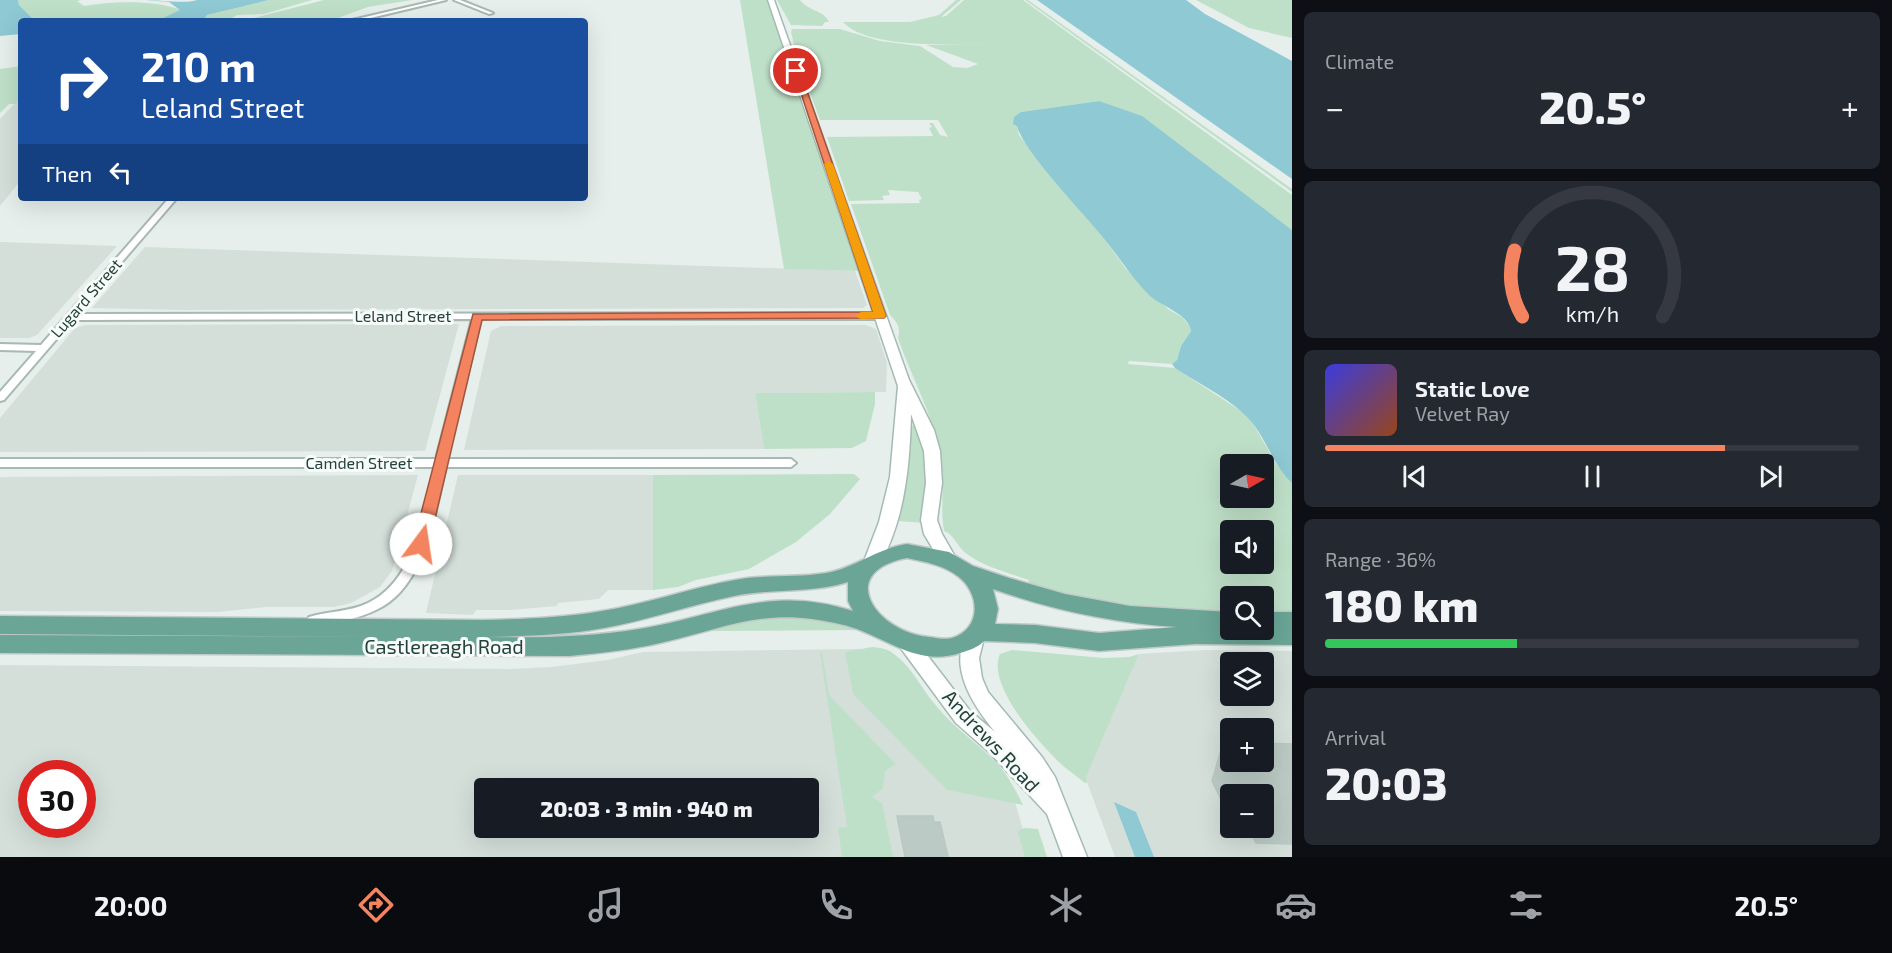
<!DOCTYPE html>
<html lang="en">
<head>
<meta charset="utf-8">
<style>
	body { margin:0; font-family:"Exo 2",sans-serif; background:#242831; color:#f1f3f6; height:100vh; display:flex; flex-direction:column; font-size:22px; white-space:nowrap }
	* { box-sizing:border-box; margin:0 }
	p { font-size:20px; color:#9ea1a6 }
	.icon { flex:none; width:33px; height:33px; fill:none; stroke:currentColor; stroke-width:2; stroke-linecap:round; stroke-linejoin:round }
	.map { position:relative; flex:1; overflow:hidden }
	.panel { display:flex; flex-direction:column; gap:12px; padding:12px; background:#0d0f14; width:600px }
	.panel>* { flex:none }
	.guide { position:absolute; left:18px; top:18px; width:570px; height:183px; border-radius:6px; box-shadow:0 6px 24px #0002; background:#1a4fa0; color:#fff; overflow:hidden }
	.needle { width:39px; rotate:81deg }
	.fabs { position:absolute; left:1220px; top:454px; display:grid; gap:12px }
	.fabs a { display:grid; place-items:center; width:54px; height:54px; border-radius:6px; background:#171b24; box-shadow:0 6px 24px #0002; font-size:30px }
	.speed { position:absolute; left:18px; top:760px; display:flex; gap:12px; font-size:30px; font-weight:700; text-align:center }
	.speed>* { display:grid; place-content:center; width:78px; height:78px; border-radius:50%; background:#171b24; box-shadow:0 6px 24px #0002; line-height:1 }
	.speed .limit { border:9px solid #d22; background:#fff; color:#111 }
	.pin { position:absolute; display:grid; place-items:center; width:51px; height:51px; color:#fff; margin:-26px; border:3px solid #fff; border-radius:50%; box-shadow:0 2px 6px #0007 }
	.me { position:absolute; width:66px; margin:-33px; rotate:14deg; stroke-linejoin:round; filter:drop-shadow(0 0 4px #0008) }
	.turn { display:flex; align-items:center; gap:21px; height:126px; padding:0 24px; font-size:27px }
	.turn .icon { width:78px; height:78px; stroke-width:2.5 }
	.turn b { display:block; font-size:42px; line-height:51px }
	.then { display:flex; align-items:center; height:57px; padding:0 24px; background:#0003; gap:12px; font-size:22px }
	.big { font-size:45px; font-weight:800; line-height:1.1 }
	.panel .card { flex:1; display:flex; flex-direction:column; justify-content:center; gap:9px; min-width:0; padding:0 21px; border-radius:9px; background:#242831 }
	.panel .dial { align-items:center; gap:0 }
	.dial svg { height:156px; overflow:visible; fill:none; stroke:#363941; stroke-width:7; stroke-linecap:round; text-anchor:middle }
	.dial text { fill:#f1f3f6; stroke:none }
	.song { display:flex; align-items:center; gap:18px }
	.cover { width:72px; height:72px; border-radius:9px; background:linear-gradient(135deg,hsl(240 70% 55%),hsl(20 70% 35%)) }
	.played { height:6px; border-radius:3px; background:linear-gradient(90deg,#f4845f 75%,#363941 75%) }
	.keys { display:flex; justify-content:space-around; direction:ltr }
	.heat { display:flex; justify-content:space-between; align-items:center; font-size:33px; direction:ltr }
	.charge { height:9px; border-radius:4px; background:linear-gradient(90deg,#34c759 36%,#363941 0) }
	.trip { position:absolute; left:474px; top:778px; width:345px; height:60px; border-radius:6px; background:#171b24; box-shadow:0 6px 24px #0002; font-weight:800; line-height:60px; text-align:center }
	.dock { display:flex; height:96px; justify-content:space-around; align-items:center; background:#090b0e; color:#9ea1a6 }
	.dock .icon { width:42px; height:42px }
	.dock .active { color:#f4845f }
	.dock b { font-size:27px; color:#f1f3f6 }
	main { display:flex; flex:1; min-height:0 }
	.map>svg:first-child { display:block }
	.built { fill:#d4dfda; fill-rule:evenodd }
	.green { fill:#bfe0c8; fill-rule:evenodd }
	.water { fill:#8ec9d4 }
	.building { fill:#bbcac4; stroke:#b8c9c2; stroke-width:1.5 }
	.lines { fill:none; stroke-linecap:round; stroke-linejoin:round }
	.street-casing { stroke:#a8b8b2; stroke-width:4 }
	.secondary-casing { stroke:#a4bbb3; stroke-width:3 }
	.primary-casing { stroke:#c2cac8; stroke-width:3 }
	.street { fill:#fff; fill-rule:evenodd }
	.secondary { fill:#fff; fill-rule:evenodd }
	.primary { fill:#6aa596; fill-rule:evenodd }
	.route { fill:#f4845f; stroke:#9f563e; stroke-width:1.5 }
	.slow { fill:#f59e0b }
	.labels { text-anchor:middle; stroke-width:6; stroke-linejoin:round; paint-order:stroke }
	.street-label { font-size:16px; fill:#24423a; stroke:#f7fbf9 }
	.near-street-label { font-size:20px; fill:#24423a; stroke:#f7fbf9 }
</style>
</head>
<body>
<main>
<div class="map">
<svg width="1292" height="857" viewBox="0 0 1292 857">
	<rect width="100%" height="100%" fill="#e6efeb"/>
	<path class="built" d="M21,97v83l-21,26v-87z
		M0,242l117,4 -80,89 -8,3h-29z
		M145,247l710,24 12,34 -4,3 -679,2 -92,-2z
		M459,324l-34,127 -425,1v-34l75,-90 10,-3z
		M866,325l10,4 11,34 -1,29 -131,1 9,56 -300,1 27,-119 10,-5z
		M418,475l-26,96 -12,16 -29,16 -17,4h-68l-48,5 -218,-1v-134z
		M458,475h195v115h-45l-9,9 -41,4 -1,3 -47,4h-34l-3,5 -47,-2z
		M860,649l152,143 19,65h-1031v-192l509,4 42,-2 57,-7 35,-8zM32,774h50v51h-50zM484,789h324v39h-324z
		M1205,650l87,1v206h-177l-30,-80 54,-123zM1230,663h33v33h-33zM1230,729h33v33h-33zM1230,795h33v33h-33z"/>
	<path class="green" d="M18,0h64l-5,1 7,5c30,-5 70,-6 97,4l-22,10 -8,1h-116l-16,-16z
		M269,0h43l-48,14 -27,1 -10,6 -9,-2 -15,2 4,-6z
		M324,0h88l-44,7 -38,14h-88z
		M740,0h27l93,271 -76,-2z
		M777,0h23c8,11 24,10 29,22h-4l-3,4 -31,-1z
		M956,0h5l-20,17 5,-1 18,-16h59l269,195v35l-116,-87 -77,-42 -78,11 -4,13 2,10 28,36 56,66 23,32 42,40 14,8 8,9 1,5 -10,15 -4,14 -5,4 -43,-3 -1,3 47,4 69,45 10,12 21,37 17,21v129h-29v-15h-33v14l-78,-1 -84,-14 -40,-12 1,-4c-20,-7 -45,-13 -62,-26 -10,-7 -12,-19 -23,-23 -4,-23 1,-46 -3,-70 -6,-43 -29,-82 -43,-123 3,-11 -1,-16 -8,-23l-39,-111 69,-1 -1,-3 3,-1 -4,-7 -30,-2 2,5 -8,1 2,4 -35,1 -22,-64 106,-1 -4,-8 3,-1 -3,-4h4l7,12 8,2 -10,-17h-118l-23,-62 -6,-26 1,-3h48l40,12 40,5 33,21 14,1 11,-4 -52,-19 61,-1c-36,0 -120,5 -144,-22h67l29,-7zM1230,465h33v33h-33zM1230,531h33v33h-33z
		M1025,0h3l264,189v3z
		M1196,0h96v38l-43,-10z
		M21,66v31l-6,7h-6l-9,9v-44z
		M875,392v12l-9,37 -14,7 -88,1 -9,-56z
		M909,425l11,1 8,47 -4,50 -26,-2z
		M854,474l6,5 -30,35 -34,28 -47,27 -53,11 -18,7 -25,3v-115z
		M764,616c34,0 63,4 95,14l-151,1 27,-9z
		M872,647c8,1 15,1 22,7 19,14 28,36 44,54 16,19 36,33 54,50 14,13 23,31 31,47l-76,-15 -94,-96 -8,-42z
		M1012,650l92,8 25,-1 10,-3 -53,123 1,5 -2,1c-8,-7 -18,-13 -25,-20 -21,-20 -74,-78 -60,-109z
		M820,652h2l7,43 67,69 -11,7 -2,17 -11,9 10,6 11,54h-51l-4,-29 9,-1z
		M1025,828l13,1 9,28h-22l-7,-24 1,-3z"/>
	<path class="water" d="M0,0h18l1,5 16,16h-14v13l-21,2z
		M146,0c12,0 41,4 51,0h72l-62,15 -4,6h-21v-3l-31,3 8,-1 21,-10 -11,-8z
		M1037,0h149l19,14 87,47v118z
		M1099,101l43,15 150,114v253c-17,-16 -24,-39 -38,-58 -19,-25 -54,-40 -79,-57l-3,-4 5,-4 4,-14 10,-15c-2,-17 -30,-25 -41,-35 -19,-19 -32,-41 -49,-61 -20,-25 -77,-83 -84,-109l-4,-2 1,-7 7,-5z
		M1114,802l22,10 18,45h-19z"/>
	<path class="building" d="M1263,743l29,1v100l-36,-1 -8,-15h15v-33h-32l-1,-3v26l-18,-37 9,-31h9v12h33z
		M897,816h36l1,6h6l8,34 -43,1z"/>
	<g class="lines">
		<defs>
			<path id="street" d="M438,0h8l-88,21h-10z
				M454,0h6l33,13 -4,1z
				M169,198h8l-100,116 803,-1 4,3 -4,3h-399l-34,140h344l5,4 -5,4h-345c-12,47 -20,120 -70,143 -19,9 -41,13 -62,16l-5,-1 -2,-4 2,-4c20,-6 40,-5 59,-14 48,-23 55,-90 67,-136h-435v-8h436l36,-140 -399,1 -69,80 -4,1v-9l36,-41 -36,-1v-6l41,1z"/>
			<path id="secondary" d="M768,0h6l135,380 25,50 6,21 2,32 -5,37 5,14 15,26 -3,4 -6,2 -6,-2 -18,-30 -3,-14 5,-37 -2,-32 -13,-37c-1,49 -6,107 -32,151l-6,2 -6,-2 -3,-4 15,-39 11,-45 8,-91z
				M974,631l7,2 3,5 -5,20 3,20 6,14 54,65 13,20 32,80h-24l-16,-43 -57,-61 -34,-30 -59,-80 3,-5 7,-3 7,3 56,73 25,21c-22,-27 -47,-64 -28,-99z"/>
			<path id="primary" d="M907,544l42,8 24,14 36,12 56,16 65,12 100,6v18h33v-18h29v33l-97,-1 -96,7 -64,-8 -51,-2c-7,7 -14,9 -24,12 -40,13 -68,-11 -103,-24 -14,-5 -30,-8 -45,-10 -56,-8 -98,12 -152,24 -29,7 -60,10 -90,13l-570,-3v-18l393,2 -393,-3v-18l483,4c40,-1 79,-2 119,-9 45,-7 88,-23 133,-31 30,-6 61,-2 91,-7 30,-5 49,-24 81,-29zM907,558c18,4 37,7 52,19 22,18 22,52 -7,61 -8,2 -15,0 -23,-1 -53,-5 -95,-65 -22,-79zM848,582v19l5,10c-85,-27 -134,5 -214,18 -50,8 -99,9 -150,8 38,-1 77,-2 115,-9 44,-8 86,-23 130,-32 38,-8 76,-2 114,-14zM993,589c60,21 121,34 184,38l-78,6 -64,-8 -40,-1 3,-15z"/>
		</defs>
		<use href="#street" class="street-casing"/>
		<use href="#secondary" class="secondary-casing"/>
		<use href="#primary" class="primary-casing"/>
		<use href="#street" class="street"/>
		<use href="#secondary" class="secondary"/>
		<use href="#primary" class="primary"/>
	</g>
	<path class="route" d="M793,69l7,2 86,245 -2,2 -402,2 -53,224 -3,4h-11l-2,-4 60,-230 400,-2z"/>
	<path class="slow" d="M828,161l5,3 53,152 -2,2 -23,1 -6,-3 6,-4h12l-49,-148z"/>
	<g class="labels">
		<g class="street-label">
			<text transform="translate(86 298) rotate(-49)" y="6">Lugard Street</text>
			<text x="403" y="322">Leland Street</text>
			<text x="359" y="469">Camden Street</text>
		</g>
		<g class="near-street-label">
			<text x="444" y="654">Castlereagh Road</text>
			<text transform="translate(991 741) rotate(47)" y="7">Andrews Road</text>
		</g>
	</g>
</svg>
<div class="fabs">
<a><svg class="needle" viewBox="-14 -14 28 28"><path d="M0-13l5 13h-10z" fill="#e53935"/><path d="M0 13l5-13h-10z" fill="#9ea1a6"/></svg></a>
<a><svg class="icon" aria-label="sound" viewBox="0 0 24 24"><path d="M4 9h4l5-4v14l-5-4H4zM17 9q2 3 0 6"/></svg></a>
<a><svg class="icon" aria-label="search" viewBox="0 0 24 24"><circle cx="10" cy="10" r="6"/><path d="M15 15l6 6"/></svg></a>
<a><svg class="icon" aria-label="layers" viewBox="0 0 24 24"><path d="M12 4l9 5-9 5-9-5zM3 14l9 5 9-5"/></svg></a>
<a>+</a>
<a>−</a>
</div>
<div class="speed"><div class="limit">30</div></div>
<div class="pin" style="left:796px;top:71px;background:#d93025"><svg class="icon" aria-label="arrive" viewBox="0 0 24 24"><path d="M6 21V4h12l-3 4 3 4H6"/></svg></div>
<svg class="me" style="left:421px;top:544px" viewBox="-20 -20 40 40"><circle r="19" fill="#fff"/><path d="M0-13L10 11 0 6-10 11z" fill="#f4845f"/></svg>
<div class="trip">20:03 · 3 min · 940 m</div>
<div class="guide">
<div class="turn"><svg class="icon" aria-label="right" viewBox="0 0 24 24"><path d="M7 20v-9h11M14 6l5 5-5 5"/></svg><div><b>210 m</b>Leland Street</div></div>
<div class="then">Then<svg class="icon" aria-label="left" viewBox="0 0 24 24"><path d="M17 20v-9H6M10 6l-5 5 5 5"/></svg></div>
</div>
</div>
<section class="panel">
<div class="card"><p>Climate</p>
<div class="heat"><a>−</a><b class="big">20.5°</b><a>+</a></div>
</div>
<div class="card dial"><svg viewBox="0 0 100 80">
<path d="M14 69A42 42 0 1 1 86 69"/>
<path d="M14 69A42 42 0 0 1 10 35" stroke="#f4845f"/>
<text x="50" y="56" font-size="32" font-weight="700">28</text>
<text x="50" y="72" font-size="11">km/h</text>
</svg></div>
<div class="card">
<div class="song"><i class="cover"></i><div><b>Static Love</b><p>Velvet Ray</p></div></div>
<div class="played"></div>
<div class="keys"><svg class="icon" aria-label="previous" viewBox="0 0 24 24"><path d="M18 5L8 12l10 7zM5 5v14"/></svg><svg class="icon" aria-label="pause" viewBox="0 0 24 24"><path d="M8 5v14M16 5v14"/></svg><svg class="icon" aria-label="next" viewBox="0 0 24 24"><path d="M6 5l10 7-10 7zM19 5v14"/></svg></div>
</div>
<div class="card"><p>Range · 36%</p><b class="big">180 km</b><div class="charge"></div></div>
<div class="card"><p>Arrival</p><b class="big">20:03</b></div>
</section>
</main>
<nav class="dock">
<b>20:00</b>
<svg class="icon active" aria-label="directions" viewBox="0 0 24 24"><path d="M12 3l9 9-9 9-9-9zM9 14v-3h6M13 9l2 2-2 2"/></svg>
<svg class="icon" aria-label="music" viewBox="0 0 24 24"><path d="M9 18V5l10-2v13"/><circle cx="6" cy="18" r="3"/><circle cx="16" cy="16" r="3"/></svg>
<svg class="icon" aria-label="phone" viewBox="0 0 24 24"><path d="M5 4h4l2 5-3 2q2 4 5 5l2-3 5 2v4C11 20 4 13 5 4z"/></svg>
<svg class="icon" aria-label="climate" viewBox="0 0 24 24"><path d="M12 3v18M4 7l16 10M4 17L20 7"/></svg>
<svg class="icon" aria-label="car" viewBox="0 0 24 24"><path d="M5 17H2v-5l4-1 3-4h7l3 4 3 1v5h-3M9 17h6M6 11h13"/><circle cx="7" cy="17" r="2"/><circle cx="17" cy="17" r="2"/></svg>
<svg class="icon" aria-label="filters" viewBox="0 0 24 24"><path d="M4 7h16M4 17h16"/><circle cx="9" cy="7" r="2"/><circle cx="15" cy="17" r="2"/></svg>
<b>20.5°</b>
</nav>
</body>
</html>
